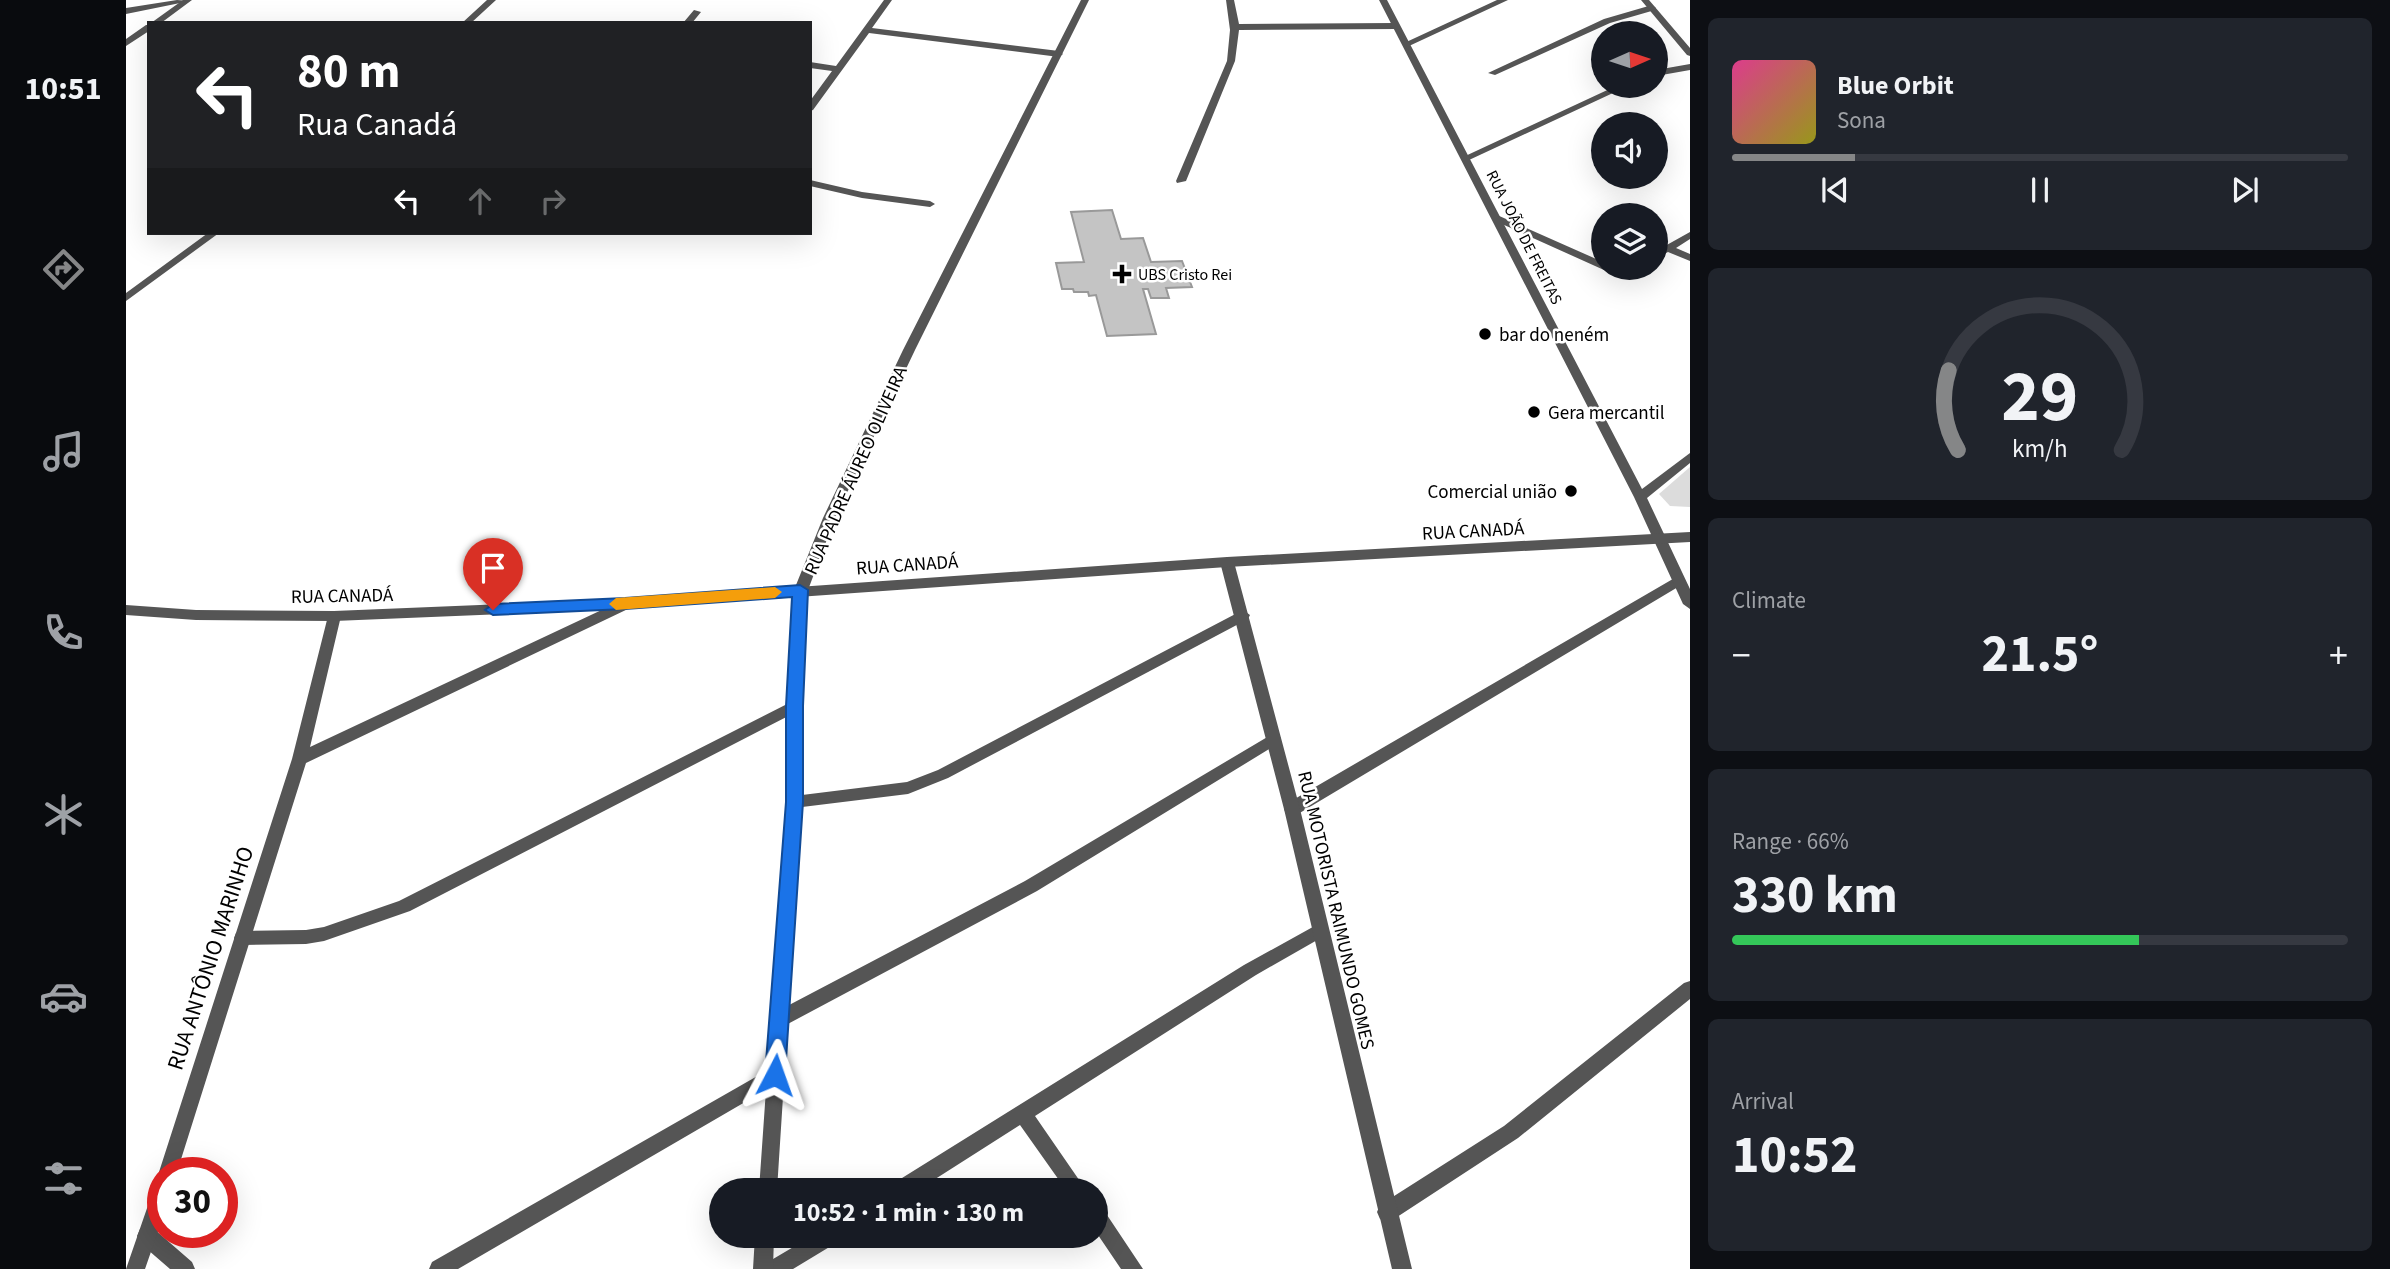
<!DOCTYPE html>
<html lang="en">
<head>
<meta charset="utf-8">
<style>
	body { margin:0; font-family:"Source Sans 3",sans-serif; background:#20242c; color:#f1f3f6; height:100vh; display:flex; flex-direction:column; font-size:26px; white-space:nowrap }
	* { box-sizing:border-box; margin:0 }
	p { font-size:23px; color:#9ea1a6 }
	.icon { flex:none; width:38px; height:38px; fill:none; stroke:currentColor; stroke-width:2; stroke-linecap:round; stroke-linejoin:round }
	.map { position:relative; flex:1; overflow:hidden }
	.sheet { display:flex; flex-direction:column; gap:18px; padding:18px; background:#0d0f14; width:700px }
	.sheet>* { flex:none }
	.guide { position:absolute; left:21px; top:21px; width:665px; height:214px; border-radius:0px; box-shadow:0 7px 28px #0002; background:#202124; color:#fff; overflow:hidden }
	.needle { width:46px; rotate:87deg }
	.buttons { position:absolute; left:1465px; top:21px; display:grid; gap:14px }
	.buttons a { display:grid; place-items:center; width:77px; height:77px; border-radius:50%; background:#171b24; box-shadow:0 7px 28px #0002; font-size:35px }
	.speed { position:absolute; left:21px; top:1157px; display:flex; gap:14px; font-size:35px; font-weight:700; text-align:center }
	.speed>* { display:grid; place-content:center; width:91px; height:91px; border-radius:50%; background:#171b24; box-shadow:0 7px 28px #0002; line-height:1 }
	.speed .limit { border:10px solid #d22; background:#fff; color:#111 }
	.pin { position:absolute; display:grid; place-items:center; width:60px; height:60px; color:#fff; margin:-72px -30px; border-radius:50% 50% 50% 0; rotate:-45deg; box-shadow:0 0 7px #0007 }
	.pin .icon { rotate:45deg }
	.me { position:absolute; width:77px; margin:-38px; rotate:4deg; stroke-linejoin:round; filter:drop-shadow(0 0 5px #0008) }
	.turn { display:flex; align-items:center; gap:24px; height:147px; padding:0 35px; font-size:32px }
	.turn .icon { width:91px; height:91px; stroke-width:2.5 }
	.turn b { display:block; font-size:49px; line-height:60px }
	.lanes { display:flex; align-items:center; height:66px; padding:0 35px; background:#0003; justify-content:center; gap:35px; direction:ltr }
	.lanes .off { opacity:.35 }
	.big { font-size:52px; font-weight:700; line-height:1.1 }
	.sheet .widget { flex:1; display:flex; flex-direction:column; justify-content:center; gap:10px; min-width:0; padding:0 24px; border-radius:10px; background:#20242c }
	.sheet .dial { align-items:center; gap:0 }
	.dial svg { height:182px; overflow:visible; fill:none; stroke:#363941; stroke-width:7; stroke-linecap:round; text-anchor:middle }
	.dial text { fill:#f1f3f6; stroke:none }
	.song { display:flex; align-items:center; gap:21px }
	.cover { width:84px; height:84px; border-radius:10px; background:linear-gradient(135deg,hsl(330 70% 55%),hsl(60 70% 35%)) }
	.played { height:7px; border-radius:4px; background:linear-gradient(90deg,#858687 20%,#363941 20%) }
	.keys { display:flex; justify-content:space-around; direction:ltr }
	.heat { display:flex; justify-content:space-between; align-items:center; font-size:38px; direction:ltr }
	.charge { height:10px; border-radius:5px; background:linear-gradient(90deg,#34c759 66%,#363941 0) }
	.trip { position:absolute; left:583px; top:1178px; width:399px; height:70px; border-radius:35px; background:#171b24; box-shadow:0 7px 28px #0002; font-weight:700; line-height:70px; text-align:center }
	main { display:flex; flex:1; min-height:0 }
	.tabs { display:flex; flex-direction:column; width:126px; justify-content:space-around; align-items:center; background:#090b0e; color:#9ea1a6 }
	.tabs .icon { width:49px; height:49px }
	.tabs .active { color:#858687 }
	.tabs b { font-size:32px; color:#f1f3f6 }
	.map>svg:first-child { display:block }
	.green { fill:#dcdcdc }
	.building { fill:#c4c4c4; stroke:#999; stroke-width:2 }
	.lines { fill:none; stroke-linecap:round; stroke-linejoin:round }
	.service { fill:#555; fill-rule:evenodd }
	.minor { fill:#555; fill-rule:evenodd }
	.tertiary { fill:#555; fill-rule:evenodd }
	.route { fill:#1a73e8; stroke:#114b97; stroke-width:2 }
	.slow { fill:#f59e0b }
	.poi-dot { fill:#000; stroke:#fff; stroke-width:2.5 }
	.labels { text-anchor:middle; stroke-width:5; stroke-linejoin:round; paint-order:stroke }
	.far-street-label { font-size:16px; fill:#000; stroke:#fff }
	.far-poi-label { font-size:16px; fill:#000; stroke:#fff; text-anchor:start }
	.poi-label { font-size:19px; fill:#000; stroke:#fff; text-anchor:start }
	.street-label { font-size:19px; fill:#000; stroke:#fff }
	.near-street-label { font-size:23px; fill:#000; stroke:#fff }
</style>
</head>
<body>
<main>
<nav class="tabs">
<b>10:51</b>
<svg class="icon active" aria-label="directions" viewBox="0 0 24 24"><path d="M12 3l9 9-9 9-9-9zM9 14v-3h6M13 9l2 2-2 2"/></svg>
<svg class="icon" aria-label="music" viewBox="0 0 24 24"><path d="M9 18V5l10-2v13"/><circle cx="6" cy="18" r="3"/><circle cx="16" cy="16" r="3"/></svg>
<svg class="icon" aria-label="phone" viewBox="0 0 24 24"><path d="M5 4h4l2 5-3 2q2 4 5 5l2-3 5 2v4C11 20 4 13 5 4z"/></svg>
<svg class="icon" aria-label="climate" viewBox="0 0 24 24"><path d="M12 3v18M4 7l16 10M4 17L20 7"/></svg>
<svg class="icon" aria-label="car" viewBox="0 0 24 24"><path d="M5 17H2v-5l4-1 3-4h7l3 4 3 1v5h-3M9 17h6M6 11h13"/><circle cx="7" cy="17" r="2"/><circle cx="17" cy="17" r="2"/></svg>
<svg class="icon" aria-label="filters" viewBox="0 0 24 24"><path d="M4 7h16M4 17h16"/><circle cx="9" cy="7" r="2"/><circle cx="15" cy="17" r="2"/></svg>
</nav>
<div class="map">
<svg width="1564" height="1269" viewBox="0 0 1564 1269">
	<rect width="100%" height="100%" fill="#fff"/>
	<path class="green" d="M1564,467v40l-20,-1 -11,-12z"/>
	<path class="building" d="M986,210l9,29 22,-1 8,24 31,-1 10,26 -26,1 3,10h-18l-3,-9h-5l13,45 -49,2 -11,-41 -7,1 -1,-4h-14l-1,-3h-11l-6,-26 28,-1 -13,-50z"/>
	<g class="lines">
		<path class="service" d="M758,0h8l-20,28 187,23 4,3 -4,3 -190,-24 -56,77 -3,1v-10l22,-30 -22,-3v-6l26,4z
			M1100,0h8l5,24 157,-1 4,3 -4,3 -157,1 -4,31 -49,120 -9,2 -1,-2 51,-120 3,-31z
			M1371,0h11l-99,46 -7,-2z
			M1526,5l4,3 -1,2 -45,13 -115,52 -7,-2 116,-54z
			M568,10l7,2 -9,11h-9z
			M1564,64v6l-34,6v-6z
			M1490,86h12l-159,74 -8,-2z
			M684,180l52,12 68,9 5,3 -5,3 -68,-9 -52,-12z
			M1371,215l106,47v6h36l-12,5 -23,-3 -111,-50 -1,-2z
			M1564,232v7l-14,9 14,6v7l-22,-9 -12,6v-7z
			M1552,576l5,2 2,3 -2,3 -385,230 -6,1 -6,-1 -2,-5 2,-5z
			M1117,610l7,5 -2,4 -300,159 -40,16 -114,14 -5,-1 -3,-5 3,-5 5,-1 113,-14 31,-12z
			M669,700l5,2 2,4 -2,4 -390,201 -86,30 -18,3 -64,1 -6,-2 -2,-5 2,-5 6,-2 64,-1 18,-3 75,-26z
			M1148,733l5,2 2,4 -2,4 -242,148 -253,135 -6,2 -6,-2 -3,-6 3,-6 253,-133z
			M1194,923l6,2 2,5 -2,5 -70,40 -221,141 51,74h-20l-46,-65 -102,65h-26l2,-7 350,-218z
			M1564,981v18l-172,139 -124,81 -7,3 -7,-3 -3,-7 3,-7 124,-79 180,-143z
			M649,1066l6,3 3,6 -3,6 -323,188h-29l3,-7z
			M970,1206l7,3 40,60h-22l-25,-37z
			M21,1226l7,3 38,33 3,7h-25l-30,-26 -3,-7 3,-7z
			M686,1236h27l-3,7 -43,26h-28l3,-7z"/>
		<path class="minor" d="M51,0l13,1 -64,13v-6z
			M361,0h9l-25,23h-9z
			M955,0h8l-174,350 -80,168 -27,72 -6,116v96l-25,388h-18l27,-388 2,-96 6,-116 29,-72 80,-168z
			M1253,0h8l255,489 48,-36v10l-43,35 43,91v20l-7,-5 -49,-107z
			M1515,0h8l41,48v8l-3,-1z
			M82,233h11l-93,68v-8z
			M1101,557l7,5 66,247 112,460h-20l-108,-460 -64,-247z
			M499,599l7,5 -2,4 -324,155 -129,409h-14v45l-18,52h-19l28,-81 2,-7 6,-2 -3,-7 133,-413 37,-147 5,-1 7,5 -31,131z
			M629,1236h19l-1,33h-20z"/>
		<path class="tertiary" d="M57,0h9l-31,23h-10z
			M20,25h3v6l-23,15v-7z
			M1564,532v10l-463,25 -602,42 -291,12 -138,-1 -70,-5v-10l70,5 138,1 291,-12 602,-42z"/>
	</g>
	<path class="route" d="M674,585l8,5 -5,116v96l-18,273 -3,7 -7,2 -7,-2 -3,-7 21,-273v-96l6,-109 -167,12 -132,6 -8,-5 8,-6 132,-6z"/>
	<path class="slow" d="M649,587l7,5 -7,6 -159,12 -7,-6 7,-6z"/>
	<g class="poi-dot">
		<path d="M992.5 263.5h7v7h7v7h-7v7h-7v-7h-7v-7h7z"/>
		<circle cx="1359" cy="334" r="7"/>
		<circle cx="1408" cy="412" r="7"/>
		<circle cx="1445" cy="491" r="7"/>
	</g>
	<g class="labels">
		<g class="far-street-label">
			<text transform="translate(1399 237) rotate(63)" y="6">RUA JOÃO DE FREITAS</text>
		</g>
		<g class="far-poi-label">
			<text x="1012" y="280">UBS Cristo Rei</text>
		</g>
		<g class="poi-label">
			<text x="1373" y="341">bar do neném</text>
			<text x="1422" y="419">Gera mercantil</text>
			<text x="1431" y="498" text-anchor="end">Comercial união</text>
		</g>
		<g class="street-label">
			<text transform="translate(729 470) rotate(-66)" y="7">RUA PADRE ÁUREO OLIVEIRA</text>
			<text transform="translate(1347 530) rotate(-3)" y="7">RUA CANADÁ</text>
			<text transform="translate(781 564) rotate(-4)" y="7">RUA CANADÁ</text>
			<text transform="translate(216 595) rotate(-1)" y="7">RUA CANADÁ</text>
			<text transform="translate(1211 910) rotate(77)" y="7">RUA MOTORISTA RAIMUNDO GOMES</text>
		</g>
		<g class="near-street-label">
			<text transform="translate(84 958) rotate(-72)" y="8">RUA ANTÔNIO MARINHO</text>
		</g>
	</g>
</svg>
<div class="buttons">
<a><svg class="needle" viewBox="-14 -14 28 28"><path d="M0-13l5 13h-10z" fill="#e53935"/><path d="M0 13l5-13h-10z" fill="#9ea1a6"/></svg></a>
<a><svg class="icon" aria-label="sound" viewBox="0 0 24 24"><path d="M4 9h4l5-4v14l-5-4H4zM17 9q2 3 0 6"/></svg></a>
<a><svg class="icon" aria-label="layers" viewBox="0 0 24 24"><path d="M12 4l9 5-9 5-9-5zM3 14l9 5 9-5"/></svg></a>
</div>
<div class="speed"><div class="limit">30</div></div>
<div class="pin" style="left:367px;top:610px;background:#d93025"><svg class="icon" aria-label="arrive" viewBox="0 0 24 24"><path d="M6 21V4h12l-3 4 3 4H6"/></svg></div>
<svg class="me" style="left:649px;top:1075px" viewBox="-20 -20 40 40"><path d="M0-17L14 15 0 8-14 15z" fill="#1a73e8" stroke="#fff" stroke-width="4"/></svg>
<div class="trip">10:52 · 1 min · 130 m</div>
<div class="guide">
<div class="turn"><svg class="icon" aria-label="left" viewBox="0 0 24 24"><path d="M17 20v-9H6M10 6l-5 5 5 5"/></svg><div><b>80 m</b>Rua Canadá</div></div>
<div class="lanes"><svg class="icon" aria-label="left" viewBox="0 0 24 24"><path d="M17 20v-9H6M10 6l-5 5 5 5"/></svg><svg class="icon off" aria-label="ahead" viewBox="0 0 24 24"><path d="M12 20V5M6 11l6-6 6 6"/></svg><svg class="icon off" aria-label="right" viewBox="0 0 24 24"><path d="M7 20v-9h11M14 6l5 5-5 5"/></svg></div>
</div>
</div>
<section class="sheet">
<div class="widget">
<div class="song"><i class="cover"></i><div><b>Blue Orbit</b><p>Sona</p></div></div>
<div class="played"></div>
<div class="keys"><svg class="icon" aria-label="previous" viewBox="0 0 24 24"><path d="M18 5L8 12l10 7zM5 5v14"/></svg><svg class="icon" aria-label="pause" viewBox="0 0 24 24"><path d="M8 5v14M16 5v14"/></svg><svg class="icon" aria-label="next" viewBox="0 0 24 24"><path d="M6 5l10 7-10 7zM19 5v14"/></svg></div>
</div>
<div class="widget dial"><svg viewBox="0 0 100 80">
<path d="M14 69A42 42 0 1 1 86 69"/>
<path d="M14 69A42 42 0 0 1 10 34" stroke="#858687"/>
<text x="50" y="56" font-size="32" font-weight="700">29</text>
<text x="50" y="72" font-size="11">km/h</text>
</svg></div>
<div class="widget"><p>Climate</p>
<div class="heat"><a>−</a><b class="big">21.5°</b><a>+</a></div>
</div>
<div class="widget"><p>Range · 66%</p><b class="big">330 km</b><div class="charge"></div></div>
<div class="widget"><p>Arrival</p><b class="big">10:52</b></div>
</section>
</main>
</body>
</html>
